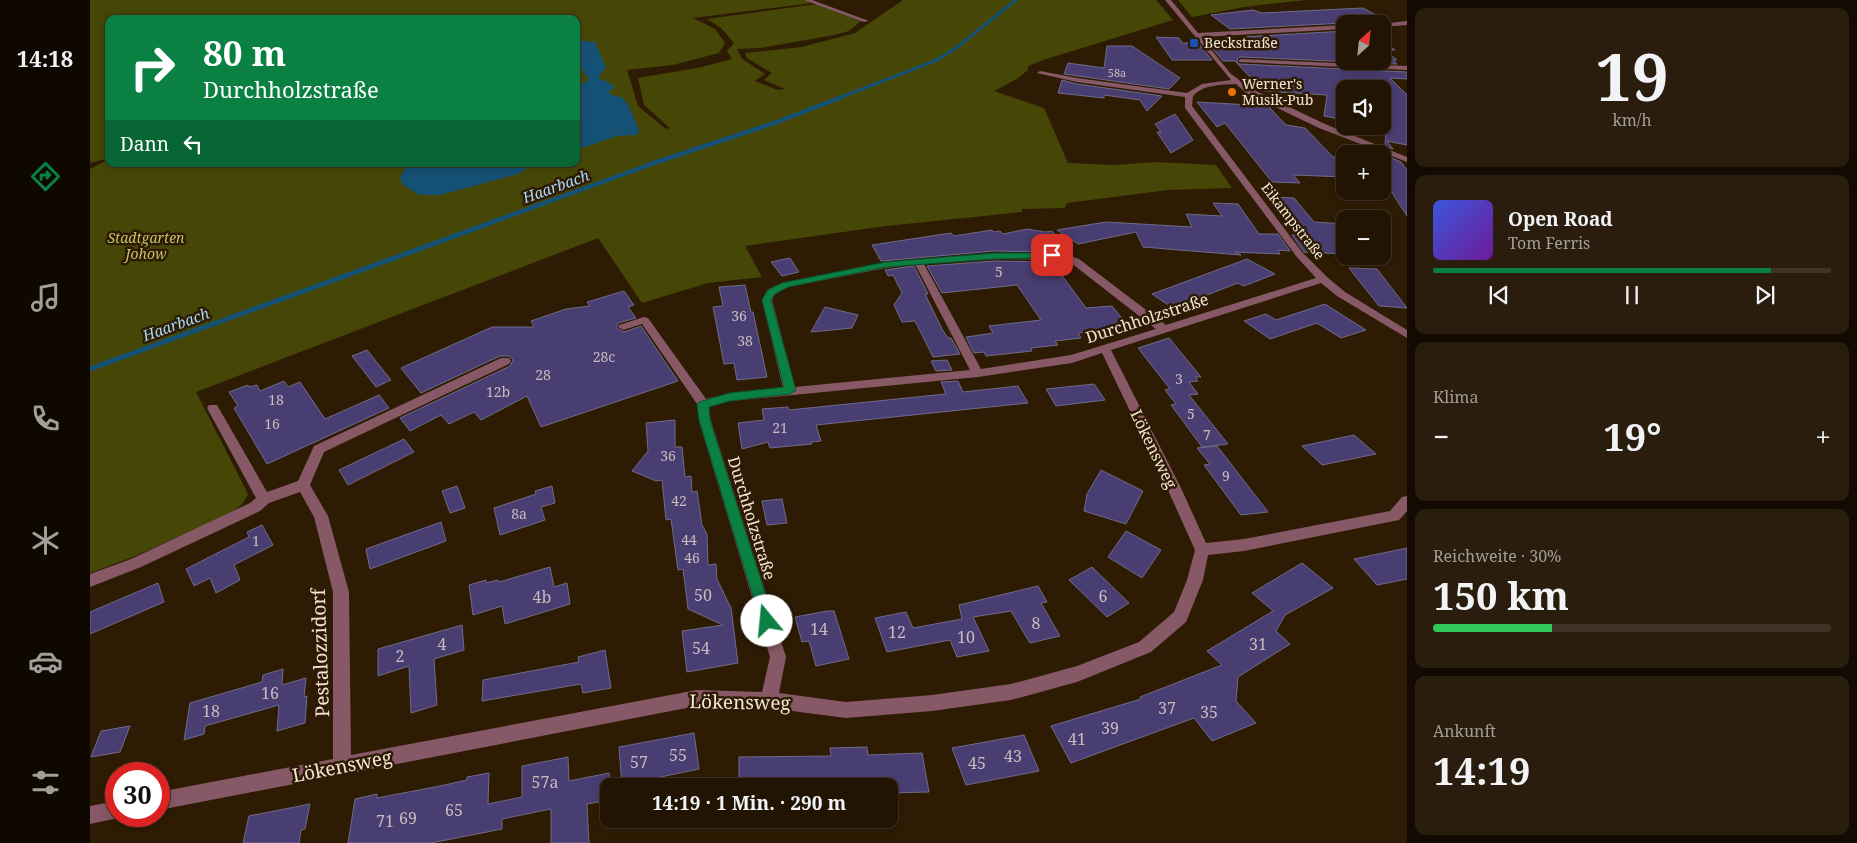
<!DOCTYPE html>
<html lang="de">
<head>
<meta charset="utf-8">
<style>
	body { margin:0; font-family:"Noto Serif",serif; background:#2a1d0d; color:#f1f3f6; height:100vh; display:flex; flex-direction:column; font-size:19px; white-space:nowrap }
	* { box-sizing:border-box; margin:0 }
	p { font-size:16px; color:#a29e9a }
	.icon { flex:none; width:28px; height:28px; fill:none; stroke:currentColor; stroke-width:2; stroke-linecap:round; stroke-linejoin:round }
	.map { position:relative; flex:1; overflow:hidden }
	.side { display:flex; flex-direction:column; gap:8px; padding:8px; background:#130b02; width:450px }
	.side>* { flex:none }
	.guide { position:absolute; left:15px; top:15px; width:475px; height:152px; border-radius:10px; box-shadow:0 2px 8px #0003,0 0 0 1px #3f3325; background:#0b8043; color:#fff; overflow:hidden }
	.needle { width:32px; rotate:27deg }
	.tools { position:absolute; left:1246px; top:15px; display:grid; gap:10px }
	.tools a { display:grid; place-items:center; width:55px; height:55px; border-radius:10px; background:#221403; box-shadow:0 2px 8px #0003,0 0 0 1px #3f3325; font-size:25px }
	.speed { position:absolute; left:15px; top:762px; display:flex; gap:10px; font-size:25px; font-weight:700; text-align:center }
	.speed>* { display:grid; place-content:center; width:65px; height:65px; border-radius:50%; background:#221403; box-shadow:0 2px 8px #0003,0 0 0 1px #3f3325; line-height:1 }
	.speed .limit { border:8px solid #d22; background:#fff; color:#111 }
	.pin { position:absolute; display:grid; place-items:center; width:42px; height:42px; color:#fff; margin:-21px; border-radius:10px; box-shadow:0 2px 8px #0006 }
	.me { position:absolute; width:55px; margin:-28px; rotate:343deg; stroke-linejoin:round; filter:drop-shadow(0 0 4px #0008) }
	.turn { display:flex; align-items:center; gap:18px; height:105px; padding:0 15px; font-size:22px }
	.turn .icon { width:65px; height:65px; stroke-width:2.5 }
	.turn b { display:block; font-size:35px; line-height:42px }
	.then { display:flex; align-items:center; height:48px; padding:0 15px; background:#0003; gap:10px; font-size:19px }
	.big { font-size:38px; font-weight:700; line-height:1.1 }
	.side .widget { flex:1; display:flex; flex-direction:column; justify-content:center; gap:8px; min-width:0; padding:0 18px; border-radius:10px; background:#2a1d0d }
	.side .dial { align-items:center; gap:0 }
	.dial b { font-size:65px; line-height:1 }
	.song { display:flex; align-items:center; gap:15px }
	.cover { width:60px; height:60px; border-radius:8px; background:linear-gradient(135deg,hsl(230 70% 55%),hsl(280 70% 35%)) }
	.played { height:5px; border-radius:2px; background:linear-gradient(90deg,#0b8043 85%,#3f3325 85%) }
	.keys { display:flex; justify-content:space-around; direction:ltr }
	.heat { display:flex; justify-content:space-between; align-items:center; font-size:28px; direction:ltr }
	.charge { height:8px; border-radius:4px; background:linear-gradient(90deg,#34c759 30%,#3f3325 0) }
	.trip { position:absolute; left:510px; top:778px; width:298px; height:50px; border-radius:10px; background:#221403; box-shadow:0 2px 8px #0003,0 0 0 1px #3f3325; font-weight:700; line-height:50px; text-align:center }
	main { display:flex; flex:1; min-height:0 }
	.dock { display:flex; flex-direction:column; width:90px; justify-content:space-around; align-items:center; background:#0e0801; color:#a29e9a }
	.dock .icon { width:35px; height:35px }
	.dock .active { color:#0b8043 }
	.dock b { font-size:22px; color:#f1f3f6 }
	.map>svg:first-child { display:block }
	.green { fill:#464706 }
	.water { fill:#155175 }
	.lines { fill:none; stroke-linecap:round; stroke-linejoin:round }
	.stream-far2 { stroke:#155175; stroke-width:3 }
	.stream-far1 { stroke:#155175; stroke-width:4.5 }
	.stream { stroke:#155175; stroke-width:5 }
	.building { fill:#493e71; stroke:#6f6b89 }
	.street { fill:#875866; fill-rule:evenodd }
	.route { fill:#0b8043; stroke:#07532c }
	.transit-dot { fill:#1a4fb4; stroke:#2e1b04; stroke-width:2 }
	.food-dot { fill:#e8710a; stroke:#2e1b04; stroke-width:2 }
	.labels { text-anchor:middle; stroke-width:5; stroke-linejoin:round; paint-order:stroke }
	.far-number-label { font-size:11px; fill:#c8bcbe }
	.far-poi-label { font-size:14px; fill:#f3e6d8; stroke:#2e1b04; text-anchor:start }
	.far-street-label { font-size:14px; fill:#f3e6d8; stroke:#2e1b04 }
	.far-park-label { font-size:14px; font-style:italic; fill:#c2c56b; stroke:#2e1b04 }
	.number-label { font-size:14px; fill:#c8bcbe }
	.far-water-label { font-size:15px; font-style:italic; fill:#a8d7f9; stroke:#2e1b04 }
	.street-label { font-size:16px; fill:#f3e6d8; stroke:#2e1b04 }
	.near-number-label { font-size:16px; fill:#c8bcbe }
	.near-street-label { font-size:19px; fill:#f3e6d8; stroke:#2e1b04 }
</style>
</head>
<body>
<main>
<nav class="dock">
<b>14:18</b>
<svg class="icon active" aria-label="directions" viewBox="0 0 24 24"><path d="M12 3l9 9-9 9-9-9zM9 14v-3h6M13 9l2 2-2 2"/></svg>
<svg class="icon" aria-label="music" viewBox="0 0 24 24"><path d="M9 18V5l10-2v13"/><circle cx="6" cy="18" r="3"/><circle cx="16" cy="16" r="3"/></svg>
<svg class="icon" aria-label="phone" viewBox="0 0 24 24"><path d="M5 4h4l2 5-3 2q2 4 5 5l2-3 5 2v4C11 20 4 13 5 4z"/></svg>
<svg class="icon" aria-label="climate" viewBox="0 0 24 24"><path d="M12 3v18M4 7l16 10M4 17L20 7"/></svg>
<svg class="icon" aria-label="car" viewBox="0 0 24 24"><path d="M5 17H2v-5l4-1 3-4h7l3 4 3 1v5h-3M9 17h6M6 11h13"/><circle cx="7" cy="17" r="2"/><circle cx="17" cy="17" r="2"/></svg>
<svg class="icon" aria-label="filters" viewBox="0 0 24 24"><path d="M4 7h16M4 17h16"/><circle cx="9" cy="7" r="2"/><circle cx="15" cy="17" r="2"/></svg>
</nav>
<div class="map">
<svg width="1317" height="843" viewBox="0 0 1317 843">
	<rect width="100%" height="100%" fill="#2e1b04"/>
	<path class="green" d="M0,0h714l8,3 -119,15 22,11 10,14 -6,10 -46,12 -46,5 11,36 28,23 4,-1 -26,-23 -6,-27 64,-11 30,-8 -5,-8 7,-8 -13,-15 -14,-9 110,-15 44,17 -12,10 -15,4 -74,13 -23,1 5,10 23,15 -10,7 23,9 7,-1 -21,-9 8,-7 -25,-15 -2,-5 57,-6 53,-14 48,-33h253l17,20 -130,40 -15,6v4l-11,9 -23,12 50,17 24,55 48,2 39,-3 61,3 16,23 -64,2 -101,13 -2,5 -43,1v3l-136,14 -141,20 17,31 -54,6 -66,20 -44,-65 -402,154 52,102c-4,10 -11,15 -19,20l-96,43 -43,16v-404l19,-10v5h467v-145h-467v139l-19,5z
		M1088,0h128l-62,7 -52,10z"/>
	<path class="water" d="M486,39h6l1,2 12,1 11,25 -8,11 10,4 8,6 -8,3 5,5 9,1 8,11 9,22 -2,5 -20,1 -41,14v-66l9,-1 4,-6 -5,-3 -2,-6h-6v-16l3,-1 -3,-2z
		M328,164l17,2 11,-2h88l-16,10 -78,21h-21l-17,-11 -2,-7 5,-8z"/>
	<g class="lines">
		<path class="stream-far2" d="M749,98l98,-38 19,-12 60,-48"/>
		<path class="stream-far1" d="M400,223l164,-60 123,-41 65,-25"/>
		<path class="stream" d="M0,369l403,-147"/>
	</g>
	<path class="building" d="M1273,8l24,13 -9,3 -33,-1 -115,6 -19,-14 42,-5 9,3z
		M1255,31v30h37v-24l7,4h-6l12,9h-11l13,10h-4l4,4 -156,-7 -3,1 -1,4 2,2 168,8v7l-17,-1 17,17v50l-20,-4 6,8 -8,-3 1,-18 -4,-1v-38h-37v31l-21,-4 3,-21 -64,-4 -28,-30h-12l-14,-17h46l-13,-7z
		M1066,37l23,1 3,5h16l14,17h-40z
		M1017,46h25l48,32 -11,11 -105,-15 4,-11 36,5z
		M972,80l15,4 85,12 -15,15 -7,-11 -36,-5v3l-46,-5z
		M1107,102l71,4 18,19 19,3 28,29 12,1v19l-52,-2 7,8 -28,-1 -47,-59 -8,4z
		M1085,114l18,26 -22,13 -14,-21h4l-6,-8z
		M1295,155l16,7 6,8v46l-25,-39v-15h2z
		M1183,197l21,1 20,24 31,2v30l-41,-2 -12,-17 11,1z
		M1123,203l25,1 21,30h19l12,17 -12,-1 2,4 -45,-2 6,3 -98,-8 -7,-15 -58,12 -21,-14 49,-8 86,5 -6,-13 36,2z
		M937,229l18,3 7,-1 13,16 -21,5 -50,-1 -113,10 -9,-16 79,-12 3,3 38,-6 2,2 6,-1 3,3z
		M700,258l9,14 -17,4 -11,-14z
		M1157,259l28,15 -31,12 -6,-3 -65,25 -21,-14z
		M904,261l58,1 34,46 26,-2 19,23 -53,4 3,5 -26,3 3,4 -27,3 1,3 -46,5 -2,-4 -10,1 -8,-16 27,-4 -4,-7 52,-6 -24,-35 -75,8 -15,-27z
		M824,266l14,28h-3l17,35 6,9h3l9,16 -27,3 -18,-36 -13,1 -8,-17 8,-12 -9,-18 -5,1 -3,-6z
		M1259,268l28,1 30,39 -28,-2z
		M655,285l6,27h2l14,65 -30,3 -3,-17 -10,1 -11,-57 10,-1 -4,-19z
		M534,291l10,14 -6,2 8,11 -18,5 -2,5 8,4 17,-6 37,55 -137,46 -14,-31 -46,24 -7,-8 -25,12 -8,-9 -31,16 -10,-13 110,-52 3,-6 -4,-4h-9l-79,37 -20,-25 91,-41h42l-3,-6 35,-12 24,-3 -3,-4z
		M1235,304l41,26 -25,8 -24,-15 -47,16 -26,-18 22,-7 10,6z
		M735,307l33,8 -6,13 -41,4z
		M1079,338l32,39h-6l3,4 -9,1 9,12 -9,1 39,49 -26,3 -31,-42 5,-1 -11,-14 5,-1 -32,-41z
		M277,350l24,30 -15,7 -24,-31z
		M857,360l5,10 -16,1 -5,-10z
		M194,381l4,6 12,-5 25,37 54,-24 10,13 -122,56 -33,-56 4,-2 -9,-14 19,-7 1,2 8,-2 3,6z
		M868,381l5,11 55,-6 10,17 -212,22 5,16 -10,1 1,2 -42,4 -2,-6 -26,7 -4,-26 26,-3 -2,-11 26,-2 1,3 157,-16 -5,-12z
		M1004,384l11,16 -49,6 -10,-17z
		M585,420v27h7l3,30 6,-1 1,16 5,-1 5,34 5,9 1,31 8,-1 1,15 14,29 7,55 -51,9 -5,-41 41,-6 -35,-16 -5,-40 -5,1 -7,-51 -5,1 -4,-40 -6,1 -24,-10 16,-20 -2,-28z
		M1264,435l22,19 -54,11 -20,-19z
		M314,439l10,13 -66,33 -9,-15z
		M1127,446l31,40 20,26 -27,3 -37,-50 6,-1 -13,-16z
		M1011,470l42,21 -17,33 -42,-13 3,-17z
		M367,486l8,22 -15,5 -8,-22z
		M462,486l3,17 -14,4 4,13 -45,15 -6,-27 42,-14 -1,-3z
		M692,499l5,24 -20,2 -5,-24z
		M351,522l5,19 -76,28 -4,-20z
		M172,525l11,20 -39,20 6,15 -24,13 -6,-15 -16,8 -8,-17 63,-32 -2,-5z
		M1036,531l35,19 -19,28 -34,-21z
		M1317,548v31l-30,6 -23,-26z
		M1212,563l31,25 -48,27 -9,16 14,13 -52,33 -2,24 20,22 -44,18 -18,-23 -123,45 -20,-37 90,-27 -1,-2 82,-32 -15,-14 66,-40 -21,-18z
		M460,567l4,20 13,-4 3,21 -65,20 -3,-18 -29,9 -4,-30 17,-5v3l12,-3 1,2z
		M1002,567l37,36 -22,14 -38,-37z
		M68,583l6,19 -74,32v-22z
		M948,586l9,16 -6,1 19,33 -30,7 -19,-32 -38,6 16,34 -32,6 -7,-17 -63,12 -12,-34 31,-6 7,16 49,-9 -3,-14z
		M737,611h7l15,48 -33,7 -7,-25 -7,1 -7,-25z
		M372,625l2,25 -30,9 3,46 -26,8 -2,-47 -31,10v-27z
		M515,650l6,38 -28,5 -2,-9 -99,17 1,-21 96,-18 -1,-5z
		M193,669l-1,16 24,-7 -2,19 3,-1 -2,27 -28,8 2,-26 -74,21 -1,8 -20,6 6,-37 72,-21 1,-7z
		M40,726l-10,26 -29,5 10,-26z
		M604,733l5,36 -77,16 -3,-38z
		M934,735l15,36 -73,14 -14,-37z
		M777,747l1,8 54,-2 7,39 -40,1v-7h-150v-29l92,-1 -1,-8z
		M478,757l1,24 40,-8v27l-22,4 2,39h-38v-34l-49,10v10l-71,14h-83l7,-44 22,-5v4l68,-13 22,-5v-3l22,-4 -1,31 34,-7v-31z
		M220,804l-5,25 -4,1 -2,13h-56l6,-27z"/>
	<g class="lines">
		<path class="street" d="M714,0h8l57,21 -5,1z
			M1075,0h6l27,33 147,-8v4l-144,8 30,37 21,15 73,35 82,33v5l-88,-34 -73,-35 -10,-9c-15,1 -32,0 -43,12l-1,10 110,146 25,25 18,15 62,38v8l-70,-42 -16,-13 -210,67 70,138 25,55 38,-4 146,-28 12,-14 5,-1v15l-8,9 -155,31 -36,4 -5,25 -17,42 -35,30 -74,30 -66,18 -79,11 -86,7 -77,-10 -72,-2 -538,104v-18l174,-33v-167l-19,-75 -14,-25 -31,11 -9,8 -119,56 -51,20v-13l41,-15 119,-56 6,-5 -49,-90 2,-3h8l50,87 31,-11 16,-35 187,-88h8l2,3 -2,3 -185,88 -14,33 18,31 21,76 2,163 346,-65 65,2 8,-35 -71,-236 -2,-17 -55,-80 -19,6 -5,-3 1,-2 25,-8 4,1 58,81 24,-6 53,-5 -21,-88 5,-10 14,-7 105,-21 108,-9 70,1 15,5 87,66 150,-47 -20,-22 -111,-148v-11l-108,-15 -40,-9 3,-2 37,7 110,15 15,-9 29,-4zM904,259l69,1 8,3 85,66 -85,26 -90,14 -57,-105zM825,264l55,106 -175,17 -23,-87 3,-6 13,-7 98,-19zM1012,353l65,135 28,62 -8,30 -13,32 -35,30 -62,24 -66,18 -79,11 -86,7 -67,-9 7,-36 -75,-236 -2,-14 21,-6 248,-24 94,-14z
			M1317,21v4l-25,2v-3h-2z
			M1151,59l166,7v4l-168,-8v-2z
			M26,801v15l7,1 -33,7v-18z"/>
	</g>
	<path class="route" d="M904,253h58l5,2 -5,3 -58,1 -108,8 -98,20 -13,7 -4,6 25,90 -6,4 -60,7 -21,6 1,13 64,201 -2,5 -5,1 -5,-1 -63,-206 -2,-16 2,-2 31,-9 54,-6 -22,-87 6,-10 14,-7 104,-21z"/>
	<rect class="transit-dot" x="1099" y="38" width="10" height="10" rx="2.5"/>
	<circle class="food-dot" cx="1142" cy="92" r="5"/>
	<g class="labels">
		<g class="far-number-label">
			<text x="1027" y="77">58a</text>
		</g>
		<g class="far-poi-label">
			<text x="1114" y="48">Beckstraße</text>
			<text x="1152" y="89">Werner's<tspan x="1152" dy="16">Musik-Pub</tspan></text>
		</g>
		<g class="far-street-label">
			<text transform="translate(1203 221) rotate(52)" y="5">Eikampstraße</text>
		</g>
		<g class="far-park-label">
			<text x="56" y="243">Stadtgarten<tspan x="56" dy="16">Johow</tspan></text>
		</g>
		<g class="number-label">
			<text x="909" y="277">5</text>
			<text x="649" y="321">36</text>
			<text x="655" y="346">38</text>
			<text x="514" y="362">28c</text>
			<text x="453" y="380">28</text>
			<text x="1089" y="384">3</text>
			<text x="408" y="397">12b</text>
			<text x="186" y="405">18</text>
			<text x="1101" y="419">5</text>
			<text x="182" y="429">16</text>
			<text x="690" y="433">21</text>
			<text x="1117" y="440">7</text>
			<text x="578" y="461">36</text>
			<text x="1136" y="481">9</text>
			<text x="589" y="506">42</text>
			<text x="429" y="519">8a</text>
			<text x="599" y="545">44</text>
			<text x="166" y="546">1</text>
			<text x="602" y="563">46</text>
		</g>
		<g class="far-water-label">
			<text transform="translate(466 187) rotate(-20)" y="5">Haarbach</text>
			<text transform="translate(86 325) rotate(-20)" y="5">Haarbach</text>
		</g>
		<g class="street-label">
			<text transform="translate(1057 318) rotate(-18)" y="6">Durchholzstraße</text>
			<text transform="translate(1064 449) rotate(64)" y="6">Lökensweg</text>
			<text transform="translate(662 518) rotate(73)" y="6">Durchholzstraße</text>
		</g>
		<g class="near-number-label">
			<text x="613" y="601">50</text>
			<text x="1013" y="602">6</text>
			<text x="452" y="603">4b</text>
			<text x="946" y="629">8</text>
			<text x="729" y="635">14</text>
			<text x="807" y="638">12</text>
			<text x="876" y="643">10</text>
			<text x="352" y="650">4</text>
			<text x="1168" y="650">31</text>
			<text x="611" y="654">54</text>
			<text x="310" y="662">2</text>
			<text x="180" y="699">16</text>
			<text x="1077" y="714">37</text>
			<text x="121" y="717">18</text>
			<text x="1119" y="718">35</text>
			<text x="1020" y="734">39</text>
			<text x="987" y="745">41</text>
			<text x="588" y="761">55</text>
			<text x="923" y="762">43</text>
			<text x="549" y="768">57</text>
			<text x="887" y="769">45</text>
			<text x="455" y="788">57a</text>
			<text x="364" y="816">65</text>
			<text x="318" y="824">69</text>
			<text x="295" y="827">71</text>
		</g>
		<g class="near-street-label">
			<text transform="translate(230 653) rotate(-92)" y="7">Pestalozzidorf</text>
			<text transform="translate(650 702) rotate(1)" y="7">Lökensweg</text>
			<text transform="translate(252 766) rotate(-11)" y="7">Lökensweg</text>
		</g>
	</g>
</svg>
<div class="tools">
<a><svg class="needle" viewBox="-14 -14 28 28"><path d="M0-13l5 13h-10z" fill="#e53935"/><path d="M0 13l5-13h-10z" fill="#a29e9a"/></svg></a>
<a><svg class="icon" aria-label="sound" viewBox="0 0 24 24"><path d="M4 9h4l5-4v14l-5-4H4zM17 9q2 3 0 6"/></svg></a>
<a>+</a>
<a>−</a>
</div>
<div class="speed"><div class="limit">30</div></div>
<div class="pin" style="left:962px;top:255px;background:#d93025"><svg class="icon" aria-label="arrive" viewBox="0 0 24 24"><path d="M6 21V4h12l-3 4 3 4H6"/></svg></div>
<svg class="me" style="left:677px;top:621px" viewBox="-20 -20 40 40"><circle r="19" fill="#fff"/><path d="M0-13L10 11 0 6-10 11z" fill="#0b8043"/></svg>
<div class="trip">14:19 · 1 Min. · 290 m</div>
<div class="guide">
<div class="turn"><svg class="icon" aria-label="right" viewBox="0 0 24 24"><path d="M7 20v-9h11M14 6l5 5-5 5"/></svg><div><b>80 m</b>Durchholzstraße</div></div>
<div class="then">Dann<svg class="icon" aria-label="left" viewBox="0 0 24 24"><path d="M17 20v-9H6M10 6l-5 5 5 5"/></svg></div>
</div>
</div>
<section class="side">
<div class="widget dial"><b>19</b><p>km/h</p></div>
<div class="widget">
<div class="song"><i class="cover"></i><div><b>Open Road</b><p>Tom Ferris</p></div></div>
<div class="played"></div>
<div class="keys"><svg class="icon" aria-label="previous" viewBox="0 0 24 24"><path d="M18 5L8 12l10 7zM5 5v14"/></svg><svg class="icon" aria-label="pause" viewBox="0 0 24 24"><path d="M8 5v14M16 5v14"/></svg><svg class="icon" aria-label="next" viewBox="0 0 24 24"><path d="M6 5l10 7-10 7zM19 5v14"/></svg></div>
</div>
<div class="widget"><p>Klima</p>
<div class="heat"><a>−</a><b class="big">19°</b><a>+</a></div>
</div>
<div class="widget"><p>Reichweite · 30%</p><b class="big">150 km</b><div class="charge"></div></div>
<div class="widget"><p>Ankunft</p><b class="big">14:19</b></div>
</section>
</main>
</body>
</html>
